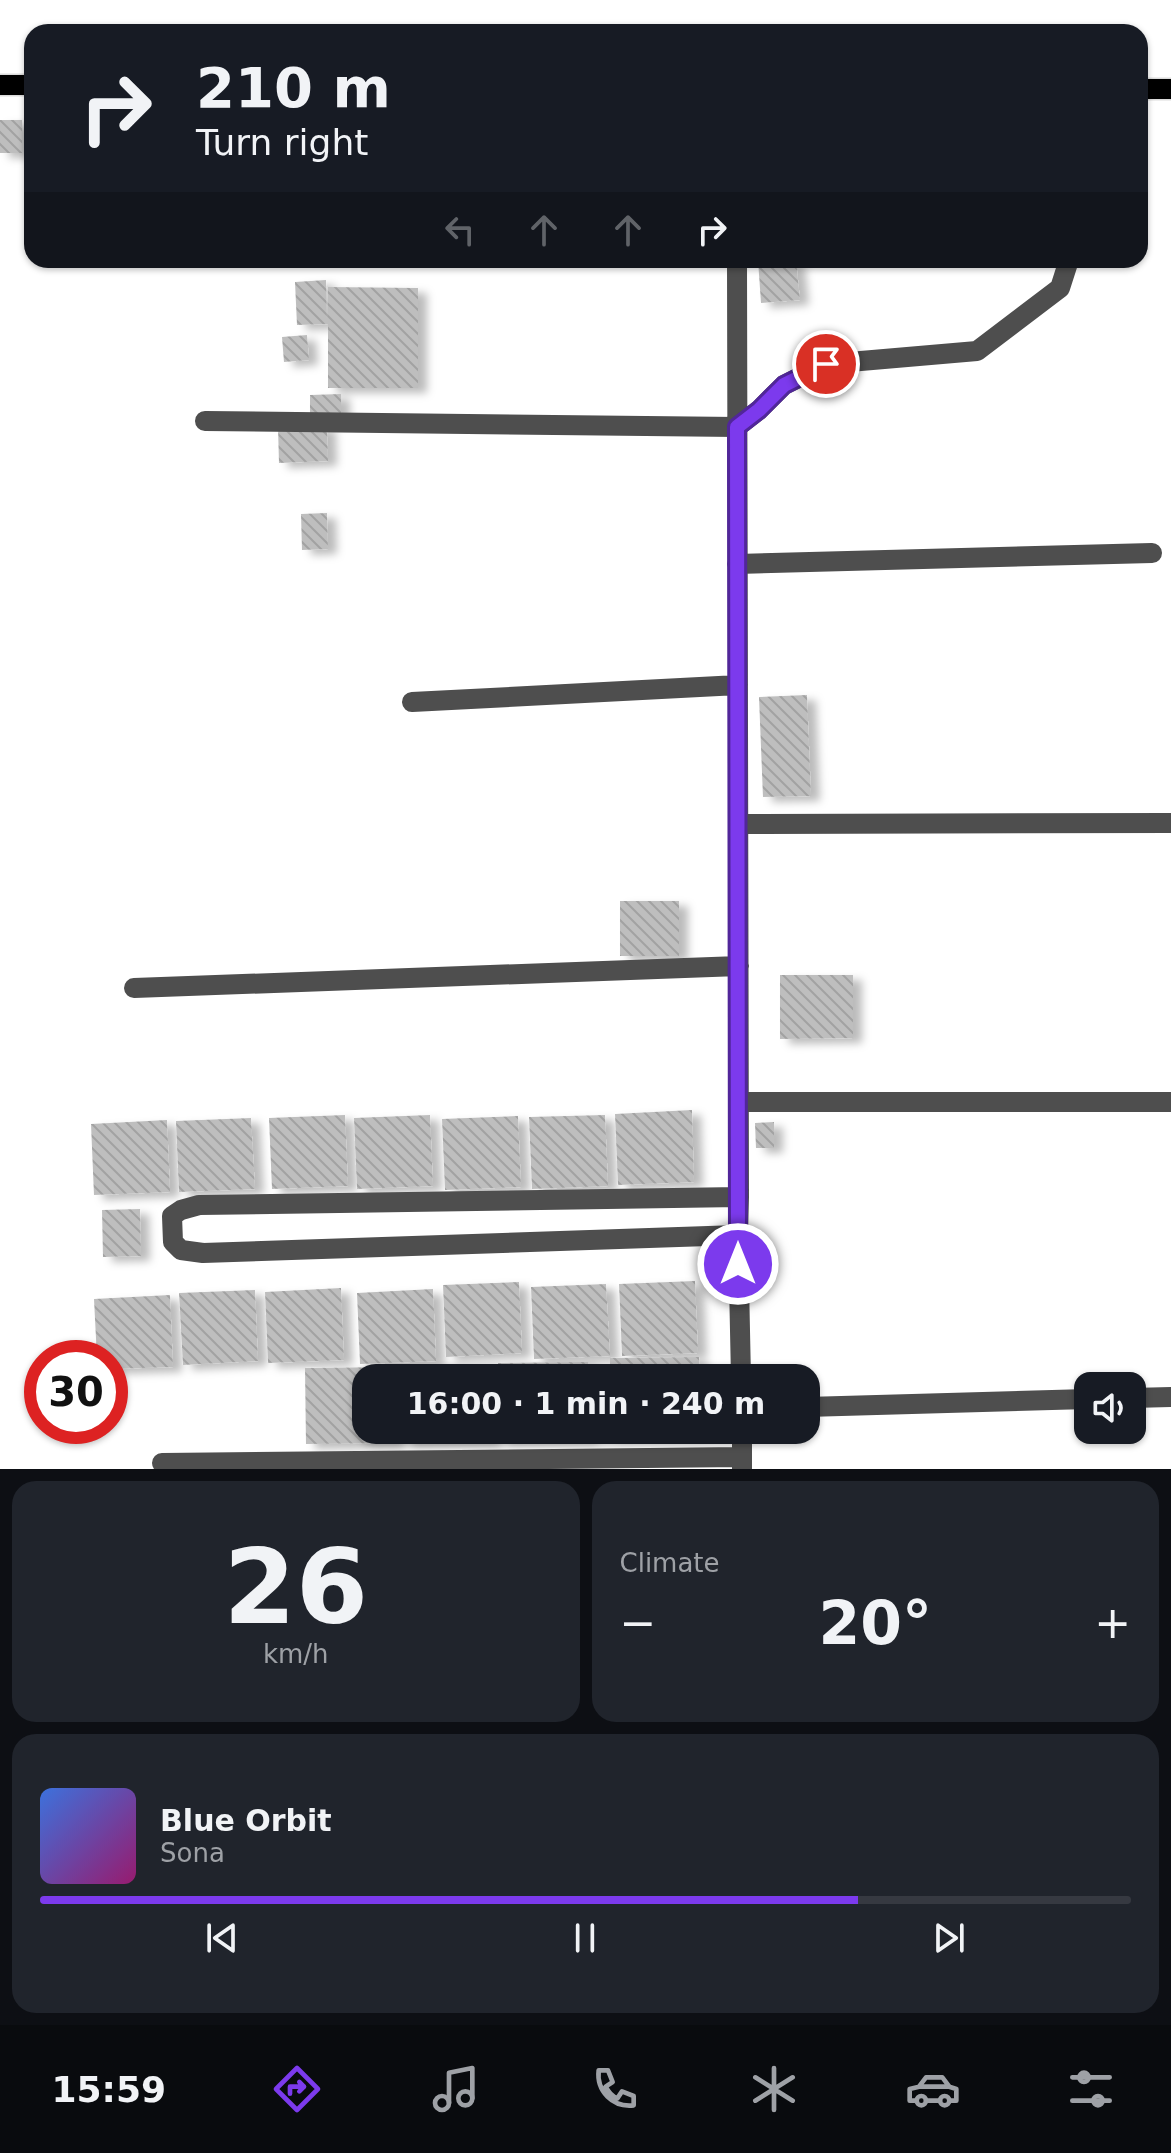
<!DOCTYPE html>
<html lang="en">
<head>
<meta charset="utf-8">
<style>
	body { margin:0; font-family:"DejaVu Sans",sans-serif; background:#20242c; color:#f1f3f6; height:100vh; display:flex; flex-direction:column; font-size:30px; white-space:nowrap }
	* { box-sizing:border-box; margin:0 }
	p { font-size:26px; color:#9ea1a6 }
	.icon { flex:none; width:44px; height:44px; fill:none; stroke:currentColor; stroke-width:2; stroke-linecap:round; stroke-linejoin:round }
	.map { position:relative; height:1469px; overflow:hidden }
	.sheet { display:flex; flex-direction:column; gap:12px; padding:12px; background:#0d0f14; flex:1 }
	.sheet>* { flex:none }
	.top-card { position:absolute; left:24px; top:24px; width:1124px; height:244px; border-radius:24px; box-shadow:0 2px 6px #0004; background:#171b24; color:#f1f3f6; overflow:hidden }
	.buttons { position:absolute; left:1074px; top:1372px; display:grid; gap:16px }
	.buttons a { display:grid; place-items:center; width:72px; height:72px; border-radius:16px; background:#171b24; box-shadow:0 2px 6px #0004; font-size:40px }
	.speed { position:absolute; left:24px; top:1340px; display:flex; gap:16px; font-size:40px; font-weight:700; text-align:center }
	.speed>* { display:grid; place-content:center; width:104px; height:104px; border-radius:50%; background:#171b24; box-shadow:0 2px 6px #0004; line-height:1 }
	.speed .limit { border:12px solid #d22; background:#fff; color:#111 }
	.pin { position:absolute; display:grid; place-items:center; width:68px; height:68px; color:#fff; margin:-34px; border:4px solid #fff; border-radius:50%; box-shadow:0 2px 8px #0007 }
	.me { position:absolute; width:88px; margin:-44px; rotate:0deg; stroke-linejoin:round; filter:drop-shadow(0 0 6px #0008) }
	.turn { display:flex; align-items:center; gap:28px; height:168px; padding:0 40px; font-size:36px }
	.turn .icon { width:104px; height:104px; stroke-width:2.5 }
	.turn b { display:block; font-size:56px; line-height:68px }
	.lanes { display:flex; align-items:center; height:76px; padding:0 40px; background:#0003; justify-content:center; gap:40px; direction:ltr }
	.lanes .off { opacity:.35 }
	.big { font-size:60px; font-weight:700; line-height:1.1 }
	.sheet .tile { flex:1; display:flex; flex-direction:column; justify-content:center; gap:12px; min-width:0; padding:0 28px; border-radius:24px; background:#20242c }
	.sheet .dial { align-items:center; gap:0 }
	.dial b { font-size:104px; line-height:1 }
	.song { display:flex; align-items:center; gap:24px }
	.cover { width:96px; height:96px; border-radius:12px; background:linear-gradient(135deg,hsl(220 70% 55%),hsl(320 70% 35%)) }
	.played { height:8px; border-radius:4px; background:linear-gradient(90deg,#7c3aed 75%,#363941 75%) }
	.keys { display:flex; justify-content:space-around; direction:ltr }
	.heat { display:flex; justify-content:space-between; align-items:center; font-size:44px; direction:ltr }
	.sheet .tiles { flex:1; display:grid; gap:12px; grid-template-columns:1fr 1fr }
	.tile:last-child { grid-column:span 2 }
	.trip { position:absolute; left:352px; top:1364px; width:468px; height:80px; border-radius:24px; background:#171b24; box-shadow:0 2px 6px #0004; font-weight:700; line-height:80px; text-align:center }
	.tab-bar { display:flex; height:128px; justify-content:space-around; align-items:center; background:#090b0e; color:#9ea1a6 }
	.tab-bar .icon { width:56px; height:56px }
	.tab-bar .current { color:#7c3aed }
	.tab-bar b { font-size:36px; color:#f1f3f6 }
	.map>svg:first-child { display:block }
	.building { fill:url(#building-back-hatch); filter:url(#shadow) }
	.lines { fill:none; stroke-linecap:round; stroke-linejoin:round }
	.major-casing { stroke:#dbdbdb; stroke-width:23 }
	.minor { stroke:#4e4e4e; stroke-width:20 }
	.major { stroke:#000; stroke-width:20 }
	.route-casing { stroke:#51269a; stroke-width:20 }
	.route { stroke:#7c3aed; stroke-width:14 }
</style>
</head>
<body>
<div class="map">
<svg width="1171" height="1469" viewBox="0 0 1171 1469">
	<defs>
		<pattern id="building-back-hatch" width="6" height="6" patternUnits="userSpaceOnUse" patternTransform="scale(2)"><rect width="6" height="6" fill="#bebebe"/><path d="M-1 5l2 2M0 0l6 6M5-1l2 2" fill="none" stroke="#a2a2a2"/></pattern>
		<filter id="shadow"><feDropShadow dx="9" dy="5" stdDeviation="4" flood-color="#0004"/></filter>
	</defs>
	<rect width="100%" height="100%" fill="#fff"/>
	<path class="building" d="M0,120h22v33h-22z
		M758,260h38l4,40 -39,3z
		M326,280l1,39 1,-32 90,1v100h-90v-64l-31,1 -2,-43z
		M307,335l2,25 -25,2 -2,-25z
		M341,394v25h-31v-24z
		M327,425l1,36 -49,2 -1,-36z
		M327,513l1,36 -26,1 -1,-36z
		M807,695l4,101 -48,1 -4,-100z
		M620,901h59v55h-59z
		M780,975h73v63l-73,1z
		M692,1110l2,72 -76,3 -3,-71z
		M345,1115l3,71 -76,3 -3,-71z
		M430,1115l3,71 -76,3 -3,-71z
		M605,1115l3,71 -76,3 -3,-72z
		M518,1116l3,71 -76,3 -3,-71z
		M251,1118l4,71 -76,3 -3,-71z
		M167,1120l3,72 -76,3 -3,-71z
		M774,1122v26h-18l-1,-25z
		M140,1209l1,47 -38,1 -1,-47z
		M695,1281l3,72 -76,3 -3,-72z
		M519,1282l3,71 -76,4 -3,-72z
		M606,1284l4,72 -76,3 -3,-72z
		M341,1288l3,72 -76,3 -3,-71z
		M433,1289l3,72 -76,3 -3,-71z
		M255,1290l3,71 -75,4 -4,-72z
		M170,1295l3,72 -63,2v-11h-13l-3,-59z
		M699,1357l1,21h-90v-20z
		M588,1362v16h-90v-15z
		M491,1364v14h-90v-13z
		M395,1367v11h-29v52h29l1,13 -90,1 -1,-76z
		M402,1430h90v11l-90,1z
		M499,1430h90v8l-90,1z
		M610,1430h90v3l-90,2z"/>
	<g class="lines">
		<defs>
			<path id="major" d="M0,85h32
				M1140,89h31"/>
		</defs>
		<use href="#major" class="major-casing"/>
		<path class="minor" d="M737,260l2,937 -1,38 3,143
			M205,421l532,6 22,-17 25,-25 42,-21 151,-13 83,-63 9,-28
			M737,564l415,-11
			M412,702l326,-17
			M738,824l433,-1
			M134,988l605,-22
			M739,1102h432
			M738,1235l-535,18 -22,-3 -8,-8 -1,-26 9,-6 18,-5 540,-8
			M1132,1398l39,-1
			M806,1407l282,-8
			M742,1430v39
			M162,1463l580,-6"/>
		<use href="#major" class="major"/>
	</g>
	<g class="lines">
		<defs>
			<path id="route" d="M738,1264l-1,-837 22,-17 25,-25 42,-21"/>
		</defs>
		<use href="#route" class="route-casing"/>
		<use href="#route" class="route"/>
	</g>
</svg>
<div class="buttons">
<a><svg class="icon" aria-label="sound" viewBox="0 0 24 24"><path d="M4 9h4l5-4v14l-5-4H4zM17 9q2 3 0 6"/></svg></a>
</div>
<div class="speed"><div class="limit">30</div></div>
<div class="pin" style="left:826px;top:364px;background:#d93025"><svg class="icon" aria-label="arrive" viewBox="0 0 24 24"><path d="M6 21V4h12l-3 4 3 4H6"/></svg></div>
<svg class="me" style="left:738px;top:1264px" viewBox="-20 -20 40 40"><circle r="17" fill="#7c3aed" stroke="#fff" stroke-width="3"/><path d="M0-11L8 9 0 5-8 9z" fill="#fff"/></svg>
<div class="trip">16:00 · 1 min · 240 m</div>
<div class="top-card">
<div class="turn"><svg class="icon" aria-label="right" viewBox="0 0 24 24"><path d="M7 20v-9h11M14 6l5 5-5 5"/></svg><div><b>210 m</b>Turn right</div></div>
<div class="lanes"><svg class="icon off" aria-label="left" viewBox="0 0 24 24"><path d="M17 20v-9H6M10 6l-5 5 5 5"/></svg><svg class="icon off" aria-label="ahead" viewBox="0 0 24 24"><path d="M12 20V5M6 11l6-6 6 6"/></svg><svg class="icon off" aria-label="ahead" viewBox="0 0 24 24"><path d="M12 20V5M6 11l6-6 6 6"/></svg><svg class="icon" aria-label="right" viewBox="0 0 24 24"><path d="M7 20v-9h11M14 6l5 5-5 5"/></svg></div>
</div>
</div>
<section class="sheet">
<div class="tiles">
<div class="tile dial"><b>26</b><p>km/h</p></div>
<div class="tile"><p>Climate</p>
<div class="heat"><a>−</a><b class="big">20°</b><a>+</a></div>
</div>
<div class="tile">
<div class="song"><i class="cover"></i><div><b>Blue Orbit</b><p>Sona</p></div></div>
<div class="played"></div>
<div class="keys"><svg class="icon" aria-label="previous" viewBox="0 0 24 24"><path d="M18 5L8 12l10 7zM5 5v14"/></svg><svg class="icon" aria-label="pause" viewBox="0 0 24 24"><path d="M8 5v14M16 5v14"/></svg><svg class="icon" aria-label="next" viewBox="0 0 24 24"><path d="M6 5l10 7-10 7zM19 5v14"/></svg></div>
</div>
</div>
</section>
<nav class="tab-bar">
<b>15:59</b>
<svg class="icon current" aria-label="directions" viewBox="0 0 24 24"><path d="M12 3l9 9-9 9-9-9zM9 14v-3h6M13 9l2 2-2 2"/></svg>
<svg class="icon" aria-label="music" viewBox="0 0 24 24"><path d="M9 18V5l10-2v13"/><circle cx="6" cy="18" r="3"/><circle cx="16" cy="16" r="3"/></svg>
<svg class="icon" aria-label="phone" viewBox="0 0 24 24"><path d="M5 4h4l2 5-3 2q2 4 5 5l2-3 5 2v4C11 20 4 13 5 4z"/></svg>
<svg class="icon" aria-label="climate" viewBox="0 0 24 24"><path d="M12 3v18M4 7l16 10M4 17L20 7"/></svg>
<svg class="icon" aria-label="car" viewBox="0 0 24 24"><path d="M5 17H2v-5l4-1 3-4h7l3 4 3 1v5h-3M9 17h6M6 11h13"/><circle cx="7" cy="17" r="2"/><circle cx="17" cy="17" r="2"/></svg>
<svg class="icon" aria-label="filters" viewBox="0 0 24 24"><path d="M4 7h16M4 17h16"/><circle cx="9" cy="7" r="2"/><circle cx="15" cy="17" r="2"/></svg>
</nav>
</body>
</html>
